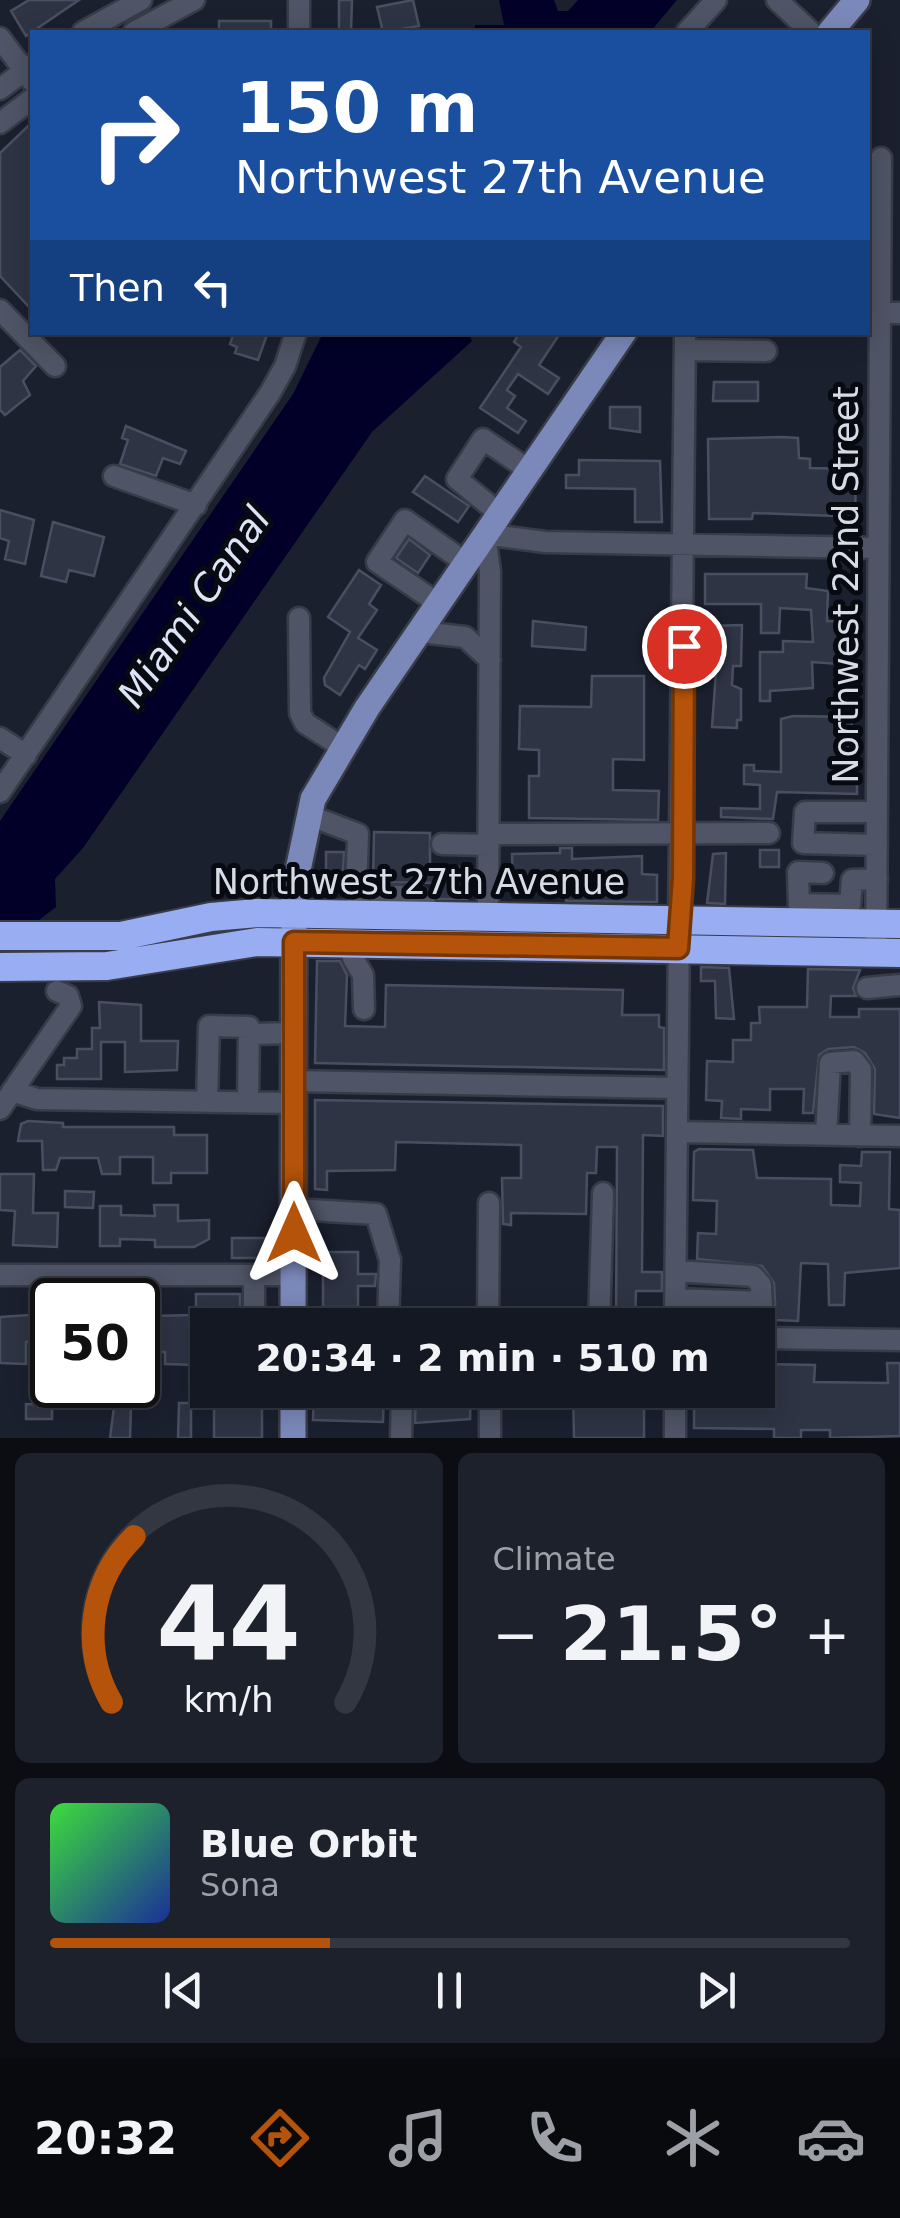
<!DOCTYPE html>
<html lang="en">
<head>
<meta charset="utf-8">
<style>
	body { margin:0; font-family:"DejaVu Sans",sans-serif; background:#1d212b; color:#f1f3f6; height:100vh; display:flex; flex-direction:column; font-size:38px; white-space:nowrap }
	* { box-sizing:border-box; margin:0 }
	p { font-size:32px; color:#9da0a6 }
	.icon { flex:none; width:55px; height:55px; fill:none; stroke:currentColor; stroke-width:2; stroke-linecap:round; stroke-linejoin:round }
	.map { position:relative; height:1438px; overflow:hidden }
	.panel { display:flex; flex-direction:column; gap:15px; padding:15px; background:#0b0d13; flex:1 }
	.panel>* { flex:none }
	.guide { position:absolute; left:30px; top:30px; width:840px; height:305px; border-radius:0px; box-shadow:0 5px 25px #0003,0 0 0 2px #333741; background:#1a4fa0; color:#fff; overflow:hidden }
	.speed { position:absolute; left:30px; top:1278px; display:flex; gap:20px; font-size:50px; font-weight:700; text-align:center }
	.speed>* { display:grid; place-content:center; width:130px; height:130px; border-radius:50%; background:#141823; box-shadow:0 5px 25px #0003,0 0 0 2px #333741; line-height:1 }
	.speed .limit { border:5px solid #111; border-radius:15px; background:#fff; color:#111 }
	.pin { position:absolute; display:grid; place-items:center; width:85px; height:85px; color:#fff; margin:-42px; border:5px solid #fff; border-radius:50%; box-shadow:0 2px 10px #0007 }
	.me { position:absolute; width:110px; margin:-55px; rotate:0deg; stroke-linejoin:round; filter:drop-shadow(0 0 8px #0008) }
	.turn { display:flex; align-items:center; gap:35px; height:210px; padding:0 40px; font-size:45px }
	.turn .icon { width:130px; height:130px; stroke-width:2.5 }
	.turn b { display:block; font-size:70px; line-height:85px }
	.then { display:flex; align-items:center; height:95px; padding:0 40px; background:#0003; gap:20px; font-size:38px }
	.big { font-size:75px; font-weight:600; line-height:1.1 }
	.panel .tile { flex:1; display:flex; flex-direction:column; justify-content:center; gap:15px; min-width:0; padding:0 35px; border-radius:15px; background:#1d212b }
	.panel .dial { align-items:center; gap:0 }
	.dial svg { height:260px; overflow:visible; fill:none; stroke:#333741; stroke-width:7; stroke-linecap:round; text-anchor:middle }
	.dial text { fill:#f1f3f6; stroke:none }
	.song { display:flex; align-items:center; gap:30px }
	.cover { width:120px; height:120px; border-radius:15px; background:linear-gradient(135deg,hsl(120 70% 55%),hsl(230 70% 35%)) }
	.played { height:10px; border-radius:5px; background:linear-gradient(90deg,#b45309 35%,#333741 35%) }
	.keys { display:flex; justify-content:space-around; direction:ltr }
	.heat { display:flex; justify-content:space-between; align-items:center; font-size:55px; direction:ltr }
	.panel .tiles { flex:1; display:grid; gap:15px; grid-template-columns:1fr 1fr }
	.tile:last-child { grid-column:span 2 }
	.trip { position:absolute; left:190px; top:1308px; width:585px; height:100px; border-radius:0px; background:#141823; box-shadow:0 5px 25px #0003,0 0 0 2px #333741; font-weight:600; line-height:100px; text-align:center }
	.menu { display:flex; height:160px; justify-content:space-around; align-items:center; background:#080a0e; color:#9da0a6 }
	.menu .icon { width:70px; height:70px }
	.menu .selected { color:#b45309 }
	.menu b { font-size:45px; color:#f1f3f6 }
	.map>svg:first-child { display:block }
	.water { fill:#020028 }
	.building { fill:#2e3444; stroke:#494f60; stroke-width:2.5 }
	.lines { fill:none; stroke-linecap:round; stroke-linejoin:round }
	.minor-casing { stroke:#383b48; stroke-width:25 }
	.major-casing { stroke:#383b48; stroke-width:30 }
	.highway-casing { stroke:#383b48; stroke-width:32 }
	.minor { stroke:#4f5466; stroke-width:20 }
	.major { stroke:#7b89ba; stroke-width:25 }
	.highway { stroke:#98adf2; stroke-width:28 }
	.route-casing { stroke:#753606; stroke-width:25 }
	.route { stroke:#b45309; stroke-width:18 }
	.labels { text-anchor:middle; stroke-width:10; stroke-linejoin:round; paint-order:stroke }
	.street-label { font-size:35px; fill:#d7dbe5; stroke:#080a11 }
	.water-label { font-size:38px; font-style:italic; fill:#dde4f8; stroke:#080a11 }
</style>
</head>
<body>
<div class="map">
<svg width="900" height="1438" viewBox="0 0 900 1438">
	<rect width="100%" height="100%" fill="#1b202f"/>
	<path class="water" d="M499,0h55l4,11h10l10,-11h99l-27,32h-175v-7h29z
		M323,333h145l4,8 -100,91 -289,416 -28,31 1,28 -17,13 -39,52v-151l293,-427z"/>
	<path class="building" d="M29,0h50l-53,36 -15,-25z
		M339,0h13l-1,32h-12z
		M413,0l6,26 -36,6 -6,-25z
		M219,21h52v11h-52z
		M28,126l4,5v179l-32,-34v-123z
		M234,332h34l-10,28 -23,-7 2,-6 -7,-3z
		M520,332h41l-22,33 20,13 -11,16 -30,-20 -11,16 8,6 -8,12 19,13 -8,12 -38,-25 41,-61 -7,-5z
		M20,350l16,16 -13,15 7,14 -25,20 -5,-5v-43z
		M714,382h44v19h-45z
		M610,407h30v25l-30,-4z
		M126,426l60,25 -6,13 -17,-6 -7,18 -36,-12 8,-24 -6,-2z
		M782,437l16,1 1,20 11,1v9l46,1 -1,53h-19v-6l-83,-3 -1,6h-43l-1,-80z
		M579,460l81,1 2,61h-27v-33l-69,-1v-13h13z
		M425,476l44,30 -11,16 -45,-30z
		M0,510l34,10 -9,44 -20,-5 4,-18 -9,-3z
		M53,522l51,15 -10,39 -25,-6 -3,12 -25,-6z
		M409,539l21,16 -12,18 -22,-15z
		M359,570l22,15 -12,19 8,6 -19,28 19,12 -12,19 -6,-4 -19,30 -15,-10 -1,-7 26,-46 -22,-15z
		M705,574h102l-1,14 22,3 -1,30 25,1v43l-40,-3 1,26 -43,3v10h-10v-49h23v-11l30,1 -2,-32 -31,-2 -1,25h-18v-29h-56z
		M533,621l53,6 -1,23 -53,-4z
		M742,625l-1,41h-8l-1,19 9,4v31h-4v8l-25,-1 6,-84h-10l2,-17z
		M592,676h52v84l-31,-1v31l46,1 -1,29 -129,-2v-42h10v-26l-20,-1 1,-43 71,1z
		M793,716l60,1 -10,59h14v18l-80,-2 -4,27 -52,-2v-9l39,1v-24l-16,-1v-19h10v6l27,1v-53z
		M374,832l56,1v33l37,1v32h-29l-1,-16 -64,-1z
		M560,848h12v11l70,-3v18l15,1v27l-91,-1 1,-14 -54,2 -1,-35 48,-1z
		M760,850h19v17h-19z
		M326,852h18l-2,38h-16z
		M726,853l-1,51 -18,-1 6,-49z
		M317,961h23l7,14 -2,51 40,1 1,-42 237,5 -1,25h37v12l5,1v42l-349,-7z
		M701,967l28,1 5,51 -18,-1 -1,-37h-14z
		M808,969l52,1 -7,18 3,8h-25l-1,21h29v-8h41v109l-26,-4 1,-45 -10,-16 -11,-6 -26,2 -9,6 -6,58h-10l1,-24h-34v21l-29,-1v10l-20,-1 1,-17 -16,-1 1,-39 26,1v-22h18v-17h9l-1,-16h48z
		M99,1002l42,3v36h37l-1,29 -52,2v-30h-24v37h-44v-14h7v-7h13v-9h15v-21h8z
		M315,1100l348,6v30l-20,-1 -1,137h20v19h-26l-1,30h-19l1,-174h-20l-1,26h-9l-1,41 -75,-1v12l-8,-1 -1,-46h19v-33l-125,-3 -1,28 -68,1v19l-12,-1z
		M28,1121l35,2v4h111v8h33v38h-36v10h-18v-26h-33v17h-18l-4,-16h-38l-4,12h-13l-1,-29h-24l3,-17z
		M699,1149l54,1 4,28 74,1v26l29,1 1,-23 -21,-1v-17l21,1 1,-14h28l-1,57 11,1v58l-55,5 -1,32h-15l-1,-41 -27,-1 -3,58 -22,-1 -2,-37 -12,-17 -65,-7 1,-26 18,1 1,-33 -24,-1 1,-48z
		M0,1174h34l-1,39h25l-1,34 -44,-2 2,-34 -15,-1z
		M65,1191l29,1 -1,16 -28,-1z
		M154,1205h24v16l31,-1v19l-15,8h-39v-7l-35,-1v7h-20v-40h21v9l34,1z
		M232,1238h33v20h-33z
		M323,1252h35v22h18l-1,12h-17v21h-35z
		M196,1294h44v31h-32v65h54v48h-48v-37h-19v-36l-30,-1v-12h-21v-29h6v-7l46,-1z
		M43,1314v27l-17,1v22l-26,-1v-46z
		M887,1363h13v73l-70,2v-8h-29v8h-27v-9l-80,-1v-38h64v-26l57,1 -1,17 74,1z
		M314,1390h70l-1,32 -70,-2z
		M416,1390h55l-1,29 -55,4z
		M573,1390h71v48h-70z
		M179,1403h12v35h-13z
		M26,1404l26,1v14h-26z
		M114,1407h17l-1,31h-20z"/>
	<g class="lines">
		<defs>
			<path id="minor" d="M777,0l34,32
				M83,32l58,-32
				M134,32l60,-32
				M299,32v-32
				M687,32l29,-32
				M0,38l32,43
				M0,89l32,-24
				M0,123l32,-24
				M0,310l55,56
				M880,313h20
				M685,350l81,1
				M114,476l82,29
				M500,514l-43,-35 26,-40 46,31
				M439,604l-62,-42 28,-42 61,43
				M299,618l1,95 5,10 37,24
				M420,632l45,5 25,23
				M0,738l26,17
				M0,792l270,-399 15,-27 11,-34
				M308,815l50,19 -2,61 20,1 -1,18
				M489,834l280,-1
				M442,844l47,1
				M877,845l-74,-2 2,-31h72
				M376,896h42l15,19
				M799,904l-1,-32 25,1
				M488,916l2,-344 -5,-38 60,8 333,6
				M799,922v-18l51,1 2,-25 25,-1
				M353,943v15l10,17 1,34
				M876,952l5,-794
				M867,988l33,-3
				M249,1034l44,-1
				M293,1081l384,7
				M12,1091l25,8 256,4
				M207,1101l2,-75 40,1 -1,74
				M0,1109l71,-103 -3,-10 -11,-5
				M677,1132l223,4
				M826,1135l4,-72 24,-2 7,9 -1,66
				M294,1209l82,5 14,46 -2,65
				M676,1271l77,5 8,9 2,53
				M0,1275h294
				M254,1276v49
				M676,1299l86,3
				M488,1325l1,-122
				M599,1325l4,-132
				M675,1325l10,-993
				M758,1338l142,2
				M490,1390v48
				M675,1390v48
				M401,1438l1,-48"/>
			<path id="major" d="M830,32l27,-32
				M293,1325l1,-436 19,-90 54,-91 257,-376
				M293,1390v48"/>
			<path id="highway" d="M0,936h121l90,-19 46,-4 643,11
				M0,967l107,-1 150,-24 643,11"/>
		</defs>
		<use href="#minor" class="minor-casing"/>
		<use href="#major" class="major-casing"/>
		<use href="#highway" class="highway-casing"/>
		<use href="#minor" class="minor"/>
		<use href="#major" class="major"/>
		<use href="#highway" class="highway"/>
	</g>
	<g class="lines">
		<defs>
			<path id="route" d="M294,1233v-291l384,6 5,-70 1,-232"/>
		</defs>
		<use href="#route" class="route-casing"/>
		<use href="#route" class="route"/>
	</g>
	<g class="labels">
		<g class="street-label">
			<text transform="translate(846 585) rotate(-90)" y="12">Northwest 22nd Street</text>
			<text x="419" y="894">Northwest 27th Avenue</text>
		</g>
		<g class="water-label">
			<text transform="translate(194 607) rotate(-55)" y="13">Miami Canal</text>
		</g>
	</g>
</svg>
<div class="speed"><div class="limit">50</div></div>
<div class="pin" style="left:684px;top:646px;background:#d93025"><svg class="icon" aria-label="arrive" viewBox="0 0 24 24"><path d="M6 21V4h12l-3 4 3 4H6"/></svg></div>
<svg class="me" style="left:294px;top:1233px" viewBox="-20 -20 40 40"><path d="M0-17L14 15 0 8-14 15z" fill="#b45309" stroke="#fff" stroke-width="4"/></svg>
<div class="trip">20:34 · 2 min · 510 m</div>
<div class="guide">
<div class="turn"><svg class="icon" aria-label="right" viewBox="0 0 24 24"><path d="M7 20v-9h11M14 6l5 5-5 5"/></svg><div><b>150 m</b>Northwest 27th Avenue</div></div>
<div class="then">Then<svg class="icon" aria-label="left" viewBox="0 0 24 24"><path d="M17 20v-9H6M10 6l-5 5 5 5"/></svg></div>
</div>
</div>
<section class="panel">
<div class="tiles">
<div class="tile dial"><svg viewBox="0 0 100 80">
<path d="M14 69A42 42 0 1 1 86 69"/>
<path d="M14 69A42 42 0 0 1 21 18" stroke="#b45309"/>
<text x="50" y="56" font-size="32" font-weight="700">44</text>
<text x="50" y="72" font-size="11">km/h</text>
</svg></div>
<div class="tile"><p>Climate</p>
<div class="heat"><a>−</a><b class="big">21.5°</b><a>+</a></div>
</div>
<div class="tile">
<div class="song"><i class="cover"></i><div><b>Blue Orbit</b><p>Sona</p></div></div>
<div class="played"></div>
<div class="keys"><svg class="icon" aria-label="previous" viewBox="0 0 24 24"><path d="M18 5L8 12l10 7zM5 5v14"/></svg><svg class="icon" aria-label="pause" viewBox="0 0 24 24"><path d="M8 5v14M16 5v14"/></svg><svg class="icon" aria-label="next" viewBox="0 0 24 24"><path d="M6 5l10 7-10 7zM19 5v14"/></svg></div>
</div>
</div>
</section>
<nav class="menu">
<b>20:32</b>
<svg class="icon selected" aria-label="directions" viewBox="0 0 24 24"><path d="M12 3l9 9-9 9-9-9zM9 14v-3h6M13 9l2 2-2 2"/></svg>
<svg class="icon" aria-label="music" viewBox="0 0 24 24"><path d="M9 18V5l10-2v13"/><circle cx="6" cy="18" r="3"/><circle cx="16" cy="16" r="3"/></svg>
<svg class="icon" aria-label="phone" viewBox="0 0 24 24"><path d="M5 4h4l2 5-3 2q2 4 5 5l2-3 5 2v4C11 20 4 13 5 4z"/></svg>
<svg class="icon" aria-label="climate" viewBox="0 0 24 24"><path d="M12 3v18M4 7l16 10M4 17L20 7"/></svg>
<svg class="icon" aria-label="car" viewBox="0 0 24 24"><path d="M5 17H2v-5l4-1 3-4h7l3 4 3 1v5h-3M9 17h6M6 11h13"/><circle cx="7" cy="17" r="2"/><circle cx="17" cy="17" r="2"/></svg>
</nav>
</body>
</html>
